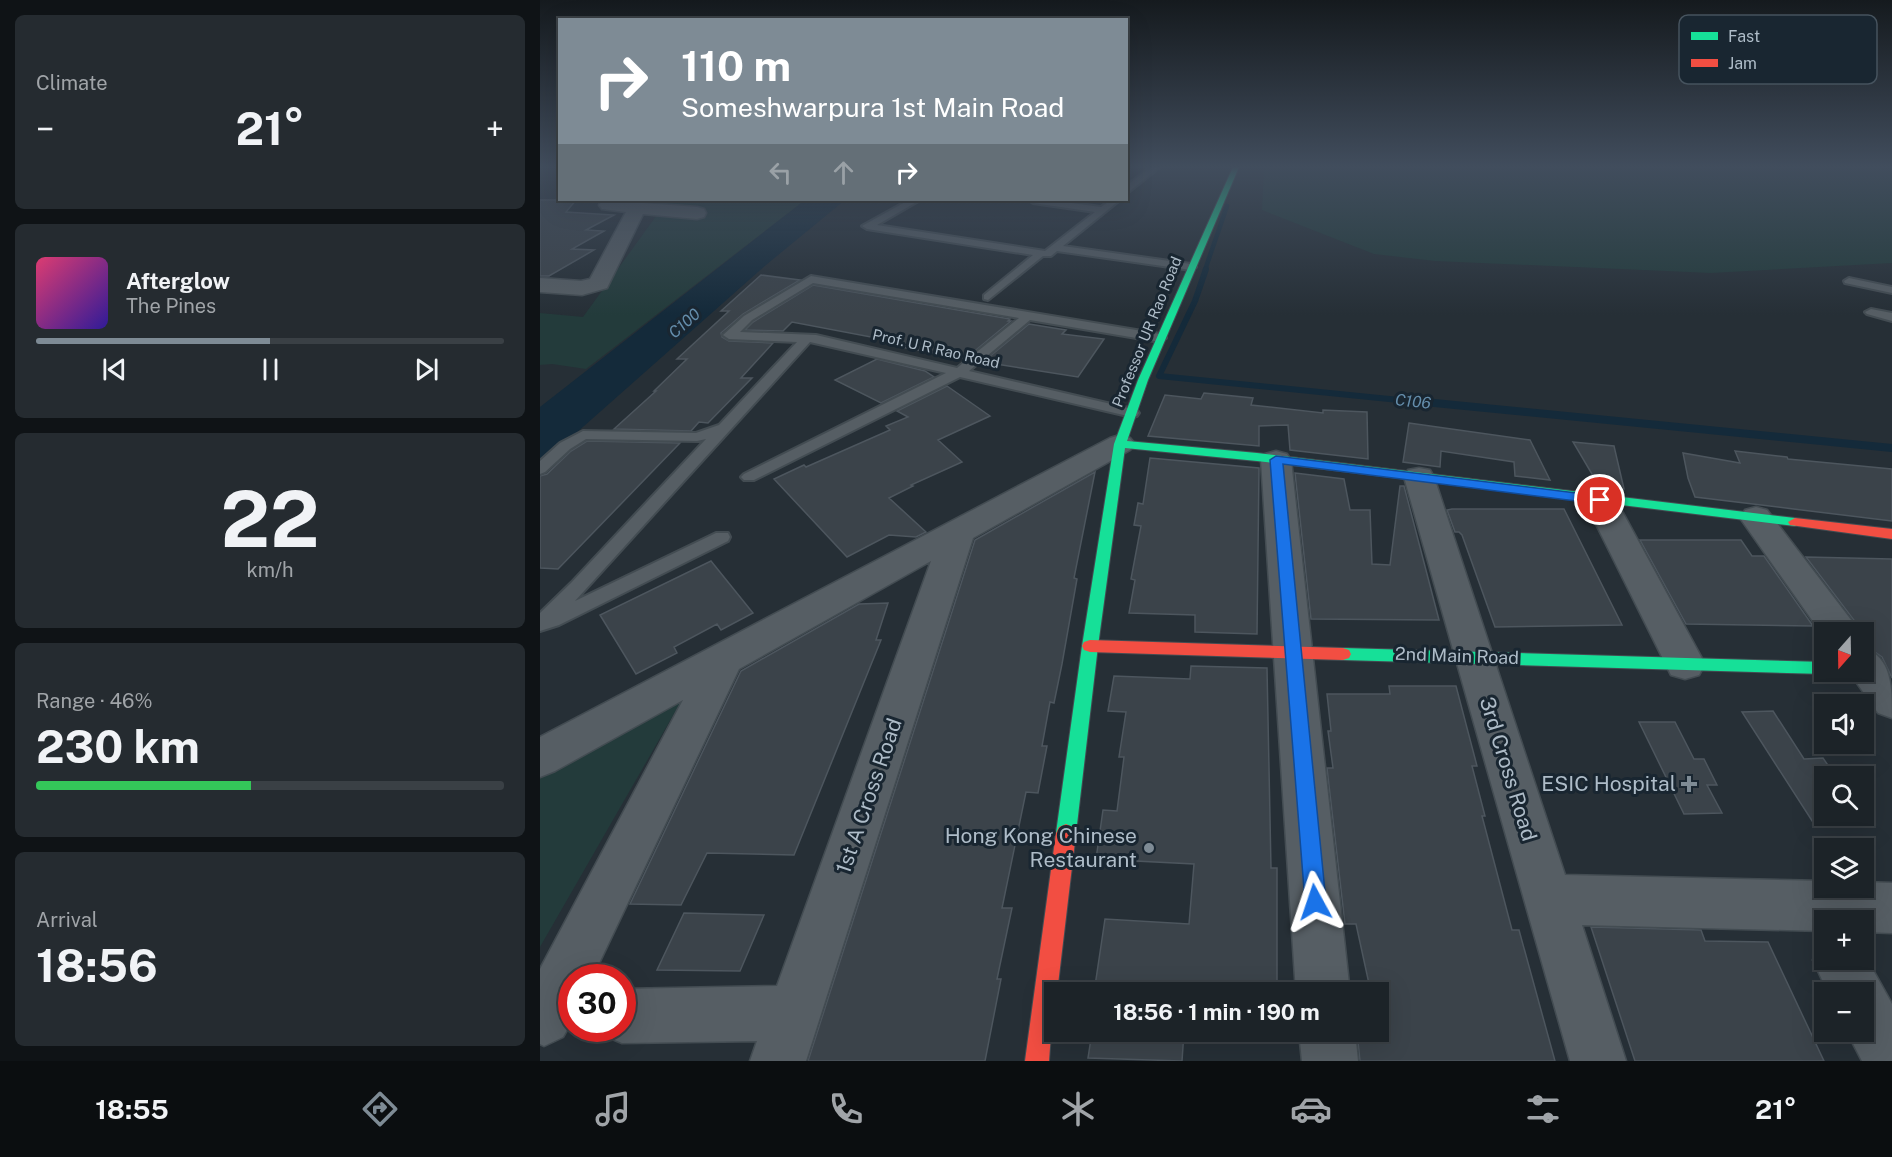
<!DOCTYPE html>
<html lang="en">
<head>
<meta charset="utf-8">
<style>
	body { margin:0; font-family:"Public Sans",sans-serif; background:#252b30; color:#f1f3f6; height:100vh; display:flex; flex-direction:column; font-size:22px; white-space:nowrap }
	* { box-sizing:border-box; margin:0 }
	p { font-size:20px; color:#a0a4a8 }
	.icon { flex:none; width:33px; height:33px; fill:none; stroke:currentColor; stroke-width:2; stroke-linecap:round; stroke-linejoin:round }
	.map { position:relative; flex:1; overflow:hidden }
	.drawer { display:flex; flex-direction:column; gap:15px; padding:15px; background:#0f1316; width:540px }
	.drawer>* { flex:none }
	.hud { position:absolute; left:18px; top:18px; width:570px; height:183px; border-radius:0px; box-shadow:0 6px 24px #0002,0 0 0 2px #3a4045; background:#7e8b95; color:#fff; overflow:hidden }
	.needle { width:39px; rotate:200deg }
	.buttons { position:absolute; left:1274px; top:622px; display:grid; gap:12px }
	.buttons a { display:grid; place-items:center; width:60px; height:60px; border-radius:0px; background:#1c2328; box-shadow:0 6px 24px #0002,0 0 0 2px #3a4045; font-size:30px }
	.speed { position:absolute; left:18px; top:964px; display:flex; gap:12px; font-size:30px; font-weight:700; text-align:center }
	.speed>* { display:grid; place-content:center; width:78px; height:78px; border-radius:50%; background:#1c2328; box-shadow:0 6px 24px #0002,0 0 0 2px #3a4045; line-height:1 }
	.speed .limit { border:9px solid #d22; background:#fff; color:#111 }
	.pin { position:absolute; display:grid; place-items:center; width:51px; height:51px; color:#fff; margin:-26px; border:3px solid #fff; border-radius:50%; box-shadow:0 2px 6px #0007 }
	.me { position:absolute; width:66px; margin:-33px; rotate:355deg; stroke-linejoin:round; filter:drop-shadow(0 0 4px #0008) }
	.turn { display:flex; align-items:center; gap:21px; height:126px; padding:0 24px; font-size:27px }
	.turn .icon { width:78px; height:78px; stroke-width:2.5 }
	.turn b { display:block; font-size:42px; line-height:51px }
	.lanes { display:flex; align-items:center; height:57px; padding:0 24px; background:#0003; justify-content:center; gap:30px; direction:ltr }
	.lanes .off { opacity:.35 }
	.big { font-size:45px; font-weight:700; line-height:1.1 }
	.drawer .card { flex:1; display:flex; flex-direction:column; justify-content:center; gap:9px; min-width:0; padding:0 21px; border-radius:9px; background:#252b30 }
	.drawer .dial { align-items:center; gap:0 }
	.dial b { font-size:78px; line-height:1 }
	.song { display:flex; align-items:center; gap:18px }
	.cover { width:72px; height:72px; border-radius:9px; background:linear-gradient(135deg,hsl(340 70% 55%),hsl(250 70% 35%)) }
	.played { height:6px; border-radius:3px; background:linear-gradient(90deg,#7e8b95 50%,#3a4045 50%) }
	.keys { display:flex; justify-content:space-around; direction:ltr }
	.heat { display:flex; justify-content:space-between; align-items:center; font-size:33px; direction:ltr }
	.charge { height:9px; border-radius:4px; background:linear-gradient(90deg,#34c759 46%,#3a4045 0) }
	.trip { position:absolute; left:504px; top:982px; width:345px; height:60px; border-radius:0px; background:#1c2328; box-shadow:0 6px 24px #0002,0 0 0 2px #3a4045; font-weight:700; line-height:60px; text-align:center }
	.tabs { display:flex; height:96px; justify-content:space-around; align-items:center; background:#0b0e10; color:#a0a4a8 }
	.tabs .icon { width:42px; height:42px }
	.tabs .selected { color:#7e8b95 }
	.tabs b { font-size:27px; color:#f1f3f6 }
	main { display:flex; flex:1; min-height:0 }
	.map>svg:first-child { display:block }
	.green { fill:#233b3b }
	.water { fill:#142a3a }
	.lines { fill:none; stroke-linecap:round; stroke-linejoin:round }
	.stream-far2 { stroke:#142a3a; stroke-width:4.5 }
	.stream-far1 { stroke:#142a3a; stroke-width:6 }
	.stream { stroke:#142a3a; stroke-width:8 }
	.building { fill:#3b434a; stroke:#4d565e; stroke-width:1.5 }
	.lane-casing { stroke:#434c52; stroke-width:4 }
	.street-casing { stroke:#434c52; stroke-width:3 }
	.fast-casing { stroke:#434c52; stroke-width:2 }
	.jam-casing { stroke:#434c52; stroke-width:2 }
	.lane { fill:#565e64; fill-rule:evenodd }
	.street { fill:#565e64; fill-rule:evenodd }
	.fast { fill:#16e098; fill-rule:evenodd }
	.jam { fill:#f24e42; fill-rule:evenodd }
	.route { fill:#1a73e8; stroke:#114b97; stroke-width:1.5 }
	.poi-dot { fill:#7e8b95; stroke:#192631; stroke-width:2 }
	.labels { text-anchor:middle; stroke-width:6; stroke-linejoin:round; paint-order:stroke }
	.far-street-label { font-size:15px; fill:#aebcc8; stroke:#192631 }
	.far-water-label { font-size:16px; font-style:italic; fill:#648dab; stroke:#192631 }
	.street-label { font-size:18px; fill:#aebcc8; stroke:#192631 }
	.near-street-label { font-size:21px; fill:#aebcc8; stroke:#192631 }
	.near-poi-label { font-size:21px; fill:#aebcc8; stroke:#192631; text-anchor:end }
	.key { fill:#192631; stroke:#46535e; stroke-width:1.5 }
	.key-label { font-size:16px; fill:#aebcc8 }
</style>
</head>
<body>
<main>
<section class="drawer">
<div class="card"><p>Climate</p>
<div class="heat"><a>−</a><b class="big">21°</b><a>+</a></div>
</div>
<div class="card">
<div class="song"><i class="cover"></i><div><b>Afterglow</b><p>The Pines</p></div></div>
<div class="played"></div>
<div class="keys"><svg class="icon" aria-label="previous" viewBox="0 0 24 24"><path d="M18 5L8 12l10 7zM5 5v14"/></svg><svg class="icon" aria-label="pause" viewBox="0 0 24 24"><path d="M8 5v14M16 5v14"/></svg><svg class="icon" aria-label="next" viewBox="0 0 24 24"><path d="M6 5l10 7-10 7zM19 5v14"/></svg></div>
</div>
<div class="card dial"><b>22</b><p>km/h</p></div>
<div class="card"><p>Range · 46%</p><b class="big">230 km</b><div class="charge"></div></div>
<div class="card"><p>Arrival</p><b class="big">18:56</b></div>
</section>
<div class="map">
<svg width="1352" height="1061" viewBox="0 0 1352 1061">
	<rect width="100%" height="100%" fill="#262f36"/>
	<path class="green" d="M724,167h611l17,3v93l-181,10 -276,-12 -61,-7 -112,-44z
		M88,200h177l-219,169 -34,-5 -12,1v-52l43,4 79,-109 -36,-4z
		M143,698l-143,249v-169z"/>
	<path class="water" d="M265,200h40l-79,65 -226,200v-58z"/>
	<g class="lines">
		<path class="stream-far2" d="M665,270l22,-64"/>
		<path class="stream-far1" d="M666,269l-11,32 -36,75 260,26"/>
		<path class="stream" d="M864,400l488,48"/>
	</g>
	<path class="building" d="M0,200h36l-10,12 48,3 -28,15 18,1 -32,18 22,1 -45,26h-9z
		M221,275l39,5 -57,34 -22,19 1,4 7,4 44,2 -32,35h11l-44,45 -9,-1 -8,9 -77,-2 42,-38h-2l33,-32h-10l52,-48h-8z
		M273,285l197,34 -2,2h3l-46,38 -64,-12 7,-3 -116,-22 -9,9 -38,-1 8,-8z
		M489,324l37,6 -4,4 42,5 -26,38 -95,-15z
		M337,359l48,12 9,6 -53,26 -46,-23z
		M407,386l43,30 -52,24 24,22 -51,23 2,1 -24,12 37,34 -10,5 -27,-2 -42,22 -73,-78 30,-14 2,2 84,-37 -4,-4 22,-9 -11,-6z
		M664,393l49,5 -2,7 72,8v-3l44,2 1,47 -78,-9 -2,-25 -29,1v20l-111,-10 17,-41 36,4z
		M869,423l121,17 20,40 -35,-4 -1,-14 -73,-11 -1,16 -37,-5z
		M47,441l93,2 -122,126 -18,-1v-92l7,-2 24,-23z
		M1033,442l41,4 10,43 -25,-3z
		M1195,451l52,6 1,2 104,10v52l-197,-24 -7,-19 -5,-25 57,10z
		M610,458l109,10 -2,166 -62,-2v-17l-66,-2 6,-33 -4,-1 10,-53 -7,-1 4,-22 5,1z
		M555,472l-21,106 3,1 -15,85 -8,39 -4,-1 -8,44h5l-9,47 -12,-1 -24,116h10l-15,71h4l-16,82h-177l167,-521z
		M755,473l49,6 6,31h20l2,54 18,1 10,-79h4l35,134 -128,-1z
		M912,509h112l58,116 -127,2 -33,-92 -3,-3h-4l-8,-22z
		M1100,540h101l11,16h12l49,70 -127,-2z
		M1266,557l86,2v119l-10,-21 -17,-12 -2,-13z
		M171,561l42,52 -32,17 -4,-6 -43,23 3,6 -41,21 -36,-59z
		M348,603l-12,37h5l-87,215 -87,-2 -26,52 -51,-1 111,-233 118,-67z
		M651,666l76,2 4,200h6v125l-182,-7 10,-67 84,5 5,-60 -98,-5 7,-49 14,1 7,-54h-5l7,-45 -18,-1 6,-35 76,3z
		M849,686h67l21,80h-5l13,50h-3l30,114h7l36,131h-195l-3,-29h22l-1,-39h-7l-15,-69h-11l-18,-156h6l-5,-37h3l-4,-37h63z
		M1233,711l31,48 19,-1 13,19h-12v39h38l6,9 -52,2 -74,-115z
		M1099,722h36l19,37h10l13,26h-10l15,28 -38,1z
		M144,913l80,2 -24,56 -83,-1z
		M1051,927l110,3 4,11 63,1 56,119h-189z
		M552,1032h92l-2,29 -94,-3z"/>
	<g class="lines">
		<defs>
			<path id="lane" d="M611,167h9l-34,27v-8z
				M369,200h11l-43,25 168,26 50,-39 -62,-9 -4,-3h20l52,7 10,-7h9l-57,46 128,18 5,3 -5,3 -134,-19 -6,5h-8l-55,44 -4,-1v-4l49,-40 -166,-26 -5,-3z
				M271,276l349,58 6,4 -6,4 -130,-22 -61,51 168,39 2,3 -2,3 -5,1 -172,-40 -206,103h-10l-3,-3 3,-3 202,-101 -136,-31 -235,259 141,-68h12l2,4 -2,4 -169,84 -19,6v-18l31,-30 135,-144 -9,2 -111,-2 -16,10 -25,23 -5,2v-13l20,-18 23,-12 113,2 23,-8 78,-83 -68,-3 -6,-4 21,-19zM273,283l206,35 -62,50 -141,-33 -76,-3 12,-12z
				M1309,278l43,9v6l-47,-10 -1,-2z
				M1331,309l21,4v8l-25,-7 -2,-2z"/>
			<path id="street" d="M63,200l94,7 7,2 2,4 -2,4 -7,2 -54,-5 -36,74 -25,7 -42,-3v-14l41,3 9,-2 36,-67 -24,-3 -3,-4z
				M580,435l10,3 5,6 -5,6 -157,88 -167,523h-56l7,-20 -135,2 -19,-8 -3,-6h22v-40l155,-3 154,-425 -192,108 -147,309h-20v43l-9,16 -19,9 -4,-2v-75l143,-269 -128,71 -15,6v-40l570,-299z
				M736,451l11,3 4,6 59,533h-54l-35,-533 4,-6z
				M879,468l11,2 4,7 131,398 259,6v7h39v-6l29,1v50l-29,-1v-11h-39v10l-242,-6 44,136h-56l-166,-584 4,-7z
				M1060,490l11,3 5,7 83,153 6,11 -6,11 -14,4 -14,-4 -87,-175 5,-7z
				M1216,507l11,3 94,123h-37v4l-84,-119 5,-8z
				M1323,647c29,11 29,39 29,71l-14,-5 -29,-41h14z
				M1284,940v20h39v-8l29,52v57h-30l-15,-29h16v-39h-35l-15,-33 7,-19z
				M759,1032h56l3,29h-56z"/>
			<path id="fast" d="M693,167h6l-91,213 -21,61 130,12 538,65 7,4 -7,4 -538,-65 -132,-13 -27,198 -22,187 -3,6 -7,3 -7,-3 -3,-6 26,-187 32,-202 24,-64z
				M803,648l481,14v10h6l-6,2 -481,-14 -6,-2 -2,-4 2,-4z"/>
			<path id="jam" d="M1255,518l97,11v10l-102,-14 -2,-3z
				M550,640l253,8 6,2 2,4 -2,4 -6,2 -253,-8 -6,-2 -2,-4 2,-4z
				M526,824l7,3 3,6 -19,160h-3l-5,68h-24l31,-228 3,-6z"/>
		</defs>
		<use href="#lane" class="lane-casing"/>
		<use href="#street" class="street-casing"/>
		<use href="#fast" class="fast-casing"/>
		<use href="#jam" class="jam-casing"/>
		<use href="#lane" class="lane"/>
		<use href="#street" class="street"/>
		<use href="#fast" class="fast"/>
		<use href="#jam" class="jam"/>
	</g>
	<linearGradient id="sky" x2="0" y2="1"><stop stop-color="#151a1e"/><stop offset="0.53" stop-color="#414d5d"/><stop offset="1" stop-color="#414d5d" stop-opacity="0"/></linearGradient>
	<rect width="1352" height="315" fill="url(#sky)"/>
	<path class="route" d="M736,456l324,40 7,4 -7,4 -317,-40 43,438 -3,7 -8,3 -7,-3 -3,-7 -35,-442z"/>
	<g class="poi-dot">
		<path d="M1146 775h6v6h6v6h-6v6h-6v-6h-6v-6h6z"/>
		<circle cx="609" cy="848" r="6"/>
	</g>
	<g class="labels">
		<g class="far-street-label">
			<text transform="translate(607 332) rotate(-68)" y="5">Professor UR Rao Road</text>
			<text transform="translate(396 349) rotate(13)" y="5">Prof. U R Rao Road</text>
		</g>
		<g class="far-water-label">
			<text transform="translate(144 323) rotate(-41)" y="6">C100</text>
			<text transform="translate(873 401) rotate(6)" y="6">C106</text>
		</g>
		<g class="street-label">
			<text transform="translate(917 656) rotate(2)" y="6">2nd Main Road</text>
		</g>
		<g class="near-street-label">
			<text transform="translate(968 769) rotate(73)" y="7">3rd Cross Road</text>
			<text transform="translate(329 796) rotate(-71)" y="7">1st A Cross Road</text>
		</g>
		<g class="near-poi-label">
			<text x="1136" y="791">ESIC Hospital</text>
			<text x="597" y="843">Hong Kong Chinese<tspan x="597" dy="24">Restaurant</tspan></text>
		</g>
	</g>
	<rect x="1139" y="15" width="198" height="69" rx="9" class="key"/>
	<rect x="1151" y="32" width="27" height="8" fill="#16e098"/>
	<rect x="1151" y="59" width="27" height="8" fill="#f24e42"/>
	<g class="key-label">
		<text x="1188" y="42">Fast</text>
		<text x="1188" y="69">Jam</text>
	</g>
</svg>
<div class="buttons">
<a><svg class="needle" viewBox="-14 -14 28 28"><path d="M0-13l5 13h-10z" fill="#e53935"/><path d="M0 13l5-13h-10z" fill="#a0a4a8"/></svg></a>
<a><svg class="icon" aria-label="sound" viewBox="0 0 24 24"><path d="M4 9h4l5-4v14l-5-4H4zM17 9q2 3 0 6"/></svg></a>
<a><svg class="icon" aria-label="search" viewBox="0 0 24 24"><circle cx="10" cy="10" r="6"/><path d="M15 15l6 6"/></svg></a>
<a><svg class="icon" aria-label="layers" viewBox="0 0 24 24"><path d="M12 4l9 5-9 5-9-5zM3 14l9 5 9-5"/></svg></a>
<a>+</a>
<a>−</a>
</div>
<div class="speed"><div class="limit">30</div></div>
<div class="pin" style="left:1060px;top:500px;background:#d93025"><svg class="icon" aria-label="arrive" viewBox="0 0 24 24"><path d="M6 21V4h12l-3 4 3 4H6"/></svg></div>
<svg class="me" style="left:775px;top:902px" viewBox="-20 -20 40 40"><path d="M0-17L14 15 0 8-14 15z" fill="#1a73e8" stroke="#fff" stroke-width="4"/></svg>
<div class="trip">18:56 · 1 min · 190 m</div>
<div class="hud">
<div class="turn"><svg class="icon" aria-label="right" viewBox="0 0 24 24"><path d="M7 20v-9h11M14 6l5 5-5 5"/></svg><div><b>110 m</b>Someshwarpura 1st Main Road</div></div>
<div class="lanes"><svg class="icon off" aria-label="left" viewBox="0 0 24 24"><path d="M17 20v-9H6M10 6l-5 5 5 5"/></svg><svg class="icon off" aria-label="ahead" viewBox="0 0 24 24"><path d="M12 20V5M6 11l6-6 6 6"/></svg><svg class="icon" aria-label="right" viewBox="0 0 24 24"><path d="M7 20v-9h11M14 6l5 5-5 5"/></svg></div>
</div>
</div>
</main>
<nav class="tabs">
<b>18:55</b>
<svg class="icon selected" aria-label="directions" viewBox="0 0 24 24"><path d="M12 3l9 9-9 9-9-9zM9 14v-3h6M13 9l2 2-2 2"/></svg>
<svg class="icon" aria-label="music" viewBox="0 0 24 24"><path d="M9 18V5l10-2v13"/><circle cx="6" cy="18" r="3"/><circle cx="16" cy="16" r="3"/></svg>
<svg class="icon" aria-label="phone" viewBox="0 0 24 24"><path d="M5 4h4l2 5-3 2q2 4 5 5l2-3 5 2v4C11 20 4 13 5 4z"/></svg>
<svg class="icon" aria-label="climate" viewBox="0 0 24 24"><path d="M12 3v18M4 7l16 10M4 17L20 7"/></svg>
<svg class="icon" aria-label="car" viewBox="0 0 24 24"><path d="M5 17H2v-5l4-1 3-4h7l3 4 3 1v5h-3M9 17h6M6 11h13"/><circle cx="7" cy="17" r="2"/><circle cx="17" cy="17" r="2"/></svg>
<svg class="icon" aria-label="filters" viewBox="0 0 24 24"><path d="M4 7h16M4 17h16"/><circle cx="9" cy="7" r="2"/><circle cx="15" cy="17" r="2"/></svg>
<b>21°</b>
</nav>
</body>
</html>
